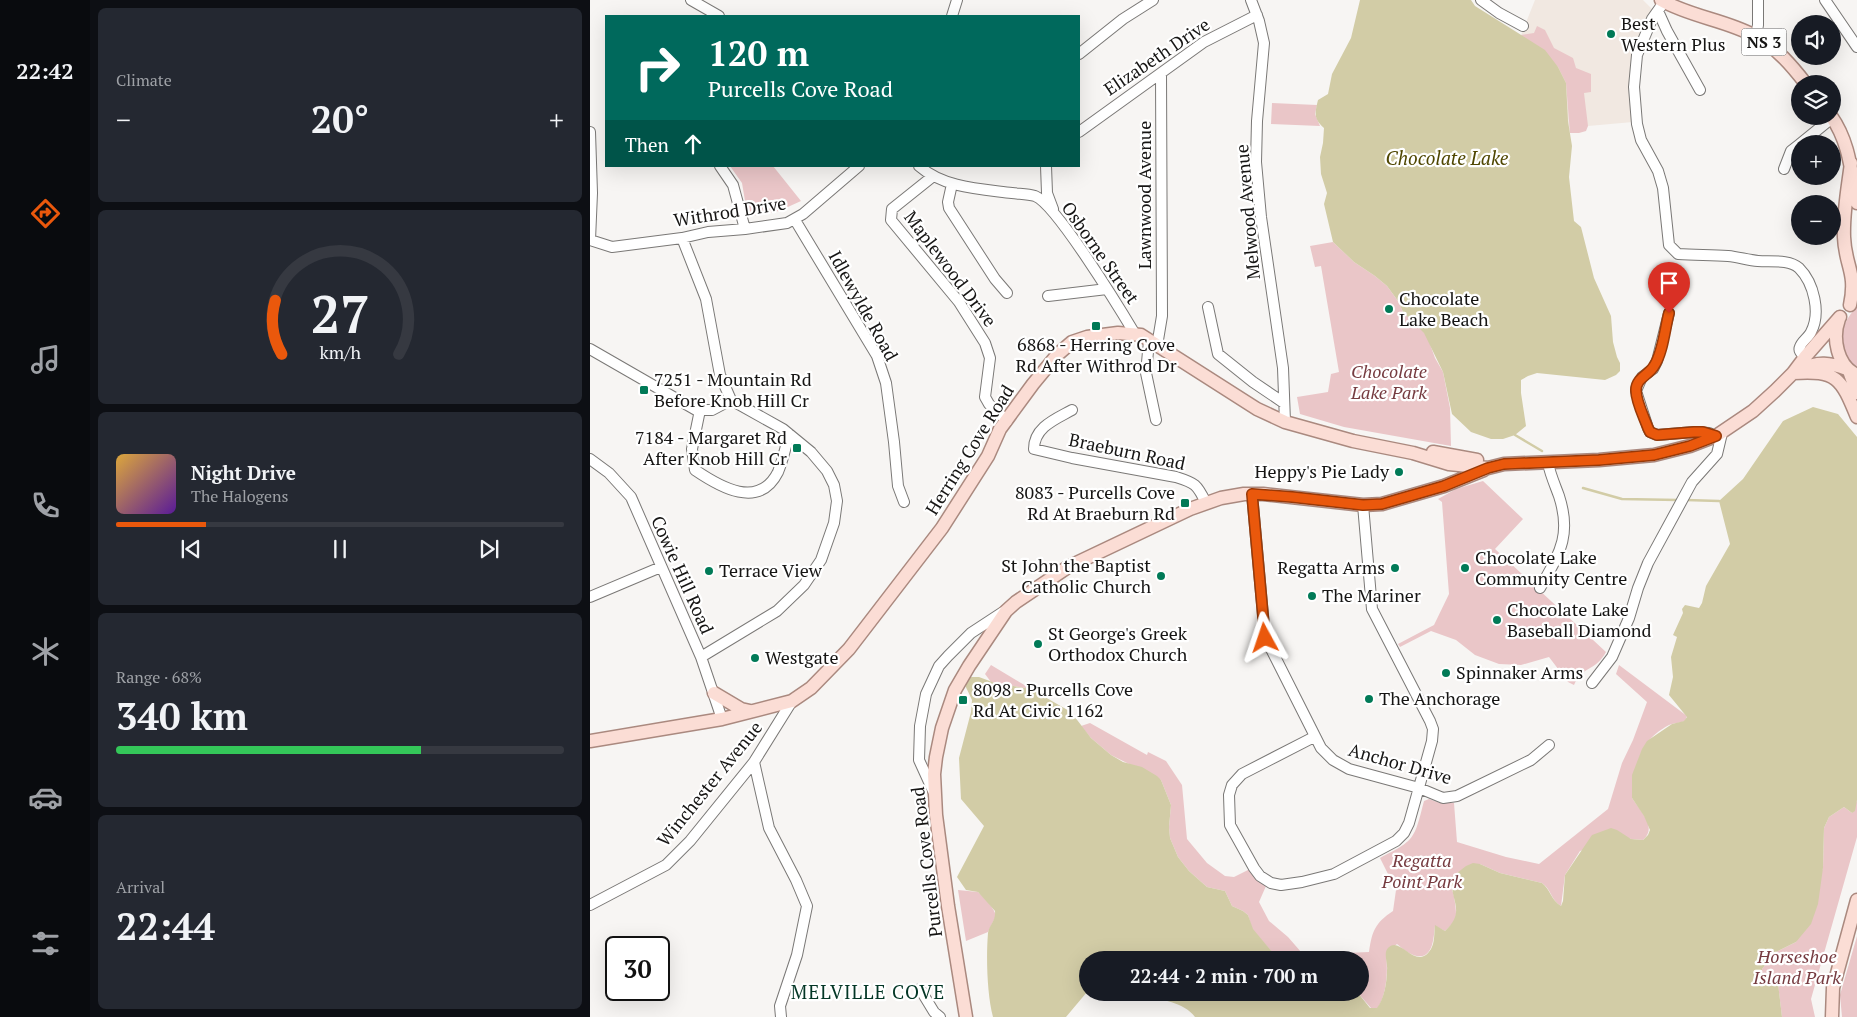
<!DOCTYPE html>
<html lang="en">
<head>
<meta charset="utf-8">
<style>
	body { margin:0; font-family:"PT Serif",serif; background:#242831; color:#f1f3f6; height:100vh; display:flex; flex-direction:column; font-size:19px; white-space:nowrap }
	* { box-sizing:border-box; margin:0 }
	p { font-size:16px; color:#9ea1a6 }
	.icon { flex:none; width:28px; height:28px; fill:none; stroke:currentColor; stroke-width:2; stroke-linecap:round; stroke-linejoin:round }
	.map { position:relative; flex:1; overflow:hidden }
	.details { display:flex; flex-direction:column; gap:8px; padding:8px; background:#0d0f14; width:500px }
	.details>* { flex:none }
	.banner { position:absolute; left:15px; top:15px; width:475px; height:152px; border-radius:0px; box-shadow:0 5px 20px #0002; background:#00695c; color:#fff; overflow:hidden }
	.fabs { position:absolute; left:1201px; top:15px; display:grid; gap:10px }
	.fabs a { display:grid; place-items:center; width:50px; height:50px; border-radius:50%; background:#171b24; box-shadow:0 5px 20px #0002; font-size:25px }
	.speed { position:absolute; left:15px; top:936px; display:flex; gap:10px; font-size:25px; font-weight:700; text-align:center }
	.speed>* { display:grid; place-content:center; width:65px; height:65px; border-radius:50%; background:#171b24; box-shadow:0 5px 20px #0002; line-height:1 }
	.speed .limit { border:2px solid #111; border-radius:8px; background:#fff; color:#111 }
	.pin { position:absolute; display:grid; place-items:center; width:42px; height:42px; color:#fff; margin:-51px -21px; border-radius:50% 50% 50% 0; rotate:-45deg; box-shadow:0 0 5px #0007 }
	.pin .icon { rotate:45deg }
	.me { position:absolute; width:55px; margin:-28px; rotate:355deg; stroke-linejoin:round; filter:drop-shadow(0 0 4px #0008) }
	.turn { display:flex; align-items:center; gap:18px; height:105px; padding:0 20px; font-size:22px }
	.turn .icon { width:65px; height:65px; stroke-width:2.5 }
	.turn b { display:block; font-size:35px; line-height:42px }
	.then { display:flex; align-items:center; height:48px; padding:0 20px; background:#0003; gap:10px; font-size:19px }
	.big { font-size:38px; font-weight:600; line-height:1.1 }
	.details .card { flex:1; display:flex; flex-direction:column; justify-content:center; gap:8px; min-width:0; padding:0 18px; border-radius:8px; background:#242831 }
	.details .dial { align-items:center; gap:0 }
	.dial svg { height:130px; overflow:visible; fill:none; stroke:#363941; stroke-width:7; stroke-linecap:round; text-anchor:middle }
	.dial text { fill:#f1f3f6; stroke:none }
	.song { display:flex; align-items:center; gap:15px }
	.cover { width:60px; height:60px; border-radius:8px; background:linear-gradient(135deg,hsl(40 70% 55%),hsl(270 70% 35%)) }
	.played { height:5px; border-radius:2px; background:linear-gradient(90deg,#ea580c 20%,#363941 20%) }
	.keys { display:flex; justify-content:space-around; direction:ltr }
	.heat { display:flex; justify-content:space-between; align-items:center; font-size:28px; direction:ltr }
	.charge { height:8px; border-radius:4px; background:linear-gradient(90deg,#34c759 68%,#363941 0) }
	.trip { position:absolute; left:489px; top:951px; width:290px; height:50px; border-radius:25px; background:#171b24; box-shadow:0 5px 20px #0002; font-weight:600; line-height:50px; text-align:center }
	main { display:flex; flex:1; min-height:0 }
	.menu { display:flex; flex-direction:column; width:90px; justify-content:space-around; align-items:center; background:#090b0e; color:#9ea1a6 }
	.menu .icon { width:35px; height:35px }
	.menu .active { color:#ea580c }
	.menu b { font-size:22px; color:#f1f3f6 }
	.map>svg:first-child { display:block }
	.built { fill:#f1e8e1 }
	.green { fill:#eac6c8 }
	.water { fill:#d2cca6 }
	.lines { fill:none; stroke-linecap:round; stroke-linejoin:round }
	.stream { stroke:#d2cca6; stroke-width:2.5 }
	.minor-casing { stroke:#7a7876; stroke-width:12 }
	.major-casing { stroke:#aa897f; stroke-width:15 }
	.minor { stroke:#fff; stroke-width:10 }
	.major { stroke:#fbddd5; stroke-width:12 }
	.route-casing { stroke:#983908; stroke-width:12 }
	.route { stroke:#ea580c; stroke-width:9 }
	.poi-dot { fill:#017a57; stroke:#fff; stroke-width:2 }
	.labels { text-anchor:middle; stroke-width:4.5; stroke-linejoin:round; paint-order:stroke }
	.shield { fill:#fff; stroke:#5c5b5a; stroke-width:1 }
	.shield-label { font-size:16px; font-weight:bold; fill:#161514 }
	.poi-label { font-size:18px; fill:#161514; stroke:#fff; text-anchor:start }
	.street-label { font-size:18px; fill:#161514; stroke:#fff }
	.park-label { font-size:18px; font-style:italic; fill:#763b40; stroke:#fff }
	.water-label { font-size:19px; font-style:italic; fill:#4f4600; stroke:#fff }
	.neighbourhood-label { font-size:19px; letter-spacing:1px; fill:#033625; stroke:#fff }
</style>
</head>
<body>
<main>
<nav class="menu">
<b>22:42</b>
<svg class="icon active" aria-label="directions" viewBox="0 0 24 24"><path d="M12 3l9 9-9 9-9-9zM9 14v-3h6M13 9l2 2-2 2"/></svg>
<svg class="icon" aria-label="music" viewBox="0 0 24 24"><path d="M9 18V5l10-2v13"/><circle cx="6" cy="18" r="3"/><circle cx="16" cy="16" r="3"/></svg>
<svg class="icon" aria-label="phone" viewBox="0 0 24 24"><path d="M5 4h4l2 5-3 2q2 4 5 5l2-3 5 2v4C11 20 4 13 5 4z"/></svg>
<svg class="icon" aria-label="climate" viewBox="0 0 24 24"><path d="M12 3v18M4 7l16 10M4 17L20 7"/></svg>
<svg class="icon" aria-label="car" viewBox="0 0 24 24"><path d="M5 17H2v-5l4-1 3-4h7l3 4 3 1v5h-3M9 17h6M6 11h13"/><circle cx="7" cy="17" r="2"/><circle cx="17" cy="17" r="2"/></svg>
<svg class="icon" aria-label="filters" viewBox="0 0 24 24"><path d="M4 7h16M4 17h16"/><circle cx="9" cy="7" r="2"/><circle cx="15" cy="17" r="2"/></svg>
</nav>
<section class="details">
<div class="card"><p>Climate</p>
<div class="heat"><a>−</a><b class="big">20°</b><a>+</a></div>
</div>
<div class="card dial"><svg viewBox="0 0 100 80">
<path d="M14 69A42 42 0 1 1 86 69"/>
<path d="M14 69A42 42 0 0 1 10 36" stroke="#ea580c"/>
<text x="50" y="56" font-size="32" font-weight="700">27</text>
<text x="50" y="72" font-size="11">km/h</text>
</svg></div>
<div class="card">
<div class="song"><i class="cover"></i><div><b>Night Drive</b><p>The Halogens</p></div></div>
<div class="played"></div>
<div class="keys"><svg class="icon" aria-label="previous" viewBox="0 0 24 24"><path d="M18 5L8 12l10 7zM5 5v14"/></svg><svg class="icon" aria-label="pause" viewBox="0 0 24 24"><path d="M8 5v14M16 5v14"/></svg><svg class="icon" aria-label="next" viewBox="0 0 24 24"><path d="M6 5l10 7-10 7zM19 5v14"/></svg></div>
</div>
<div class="card"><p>Range · 68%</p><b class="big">340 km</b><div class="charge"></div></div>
<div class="card"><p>Arrival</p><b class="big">22:44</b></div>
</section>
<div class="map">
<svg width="1267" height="1017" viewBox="0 0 1267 1017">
	<rect width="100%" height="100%" fill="#f7f5f3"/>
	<path class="built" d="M945,0h108l10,10 -8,14 -12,98 -45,4 -18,7 -2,-12 -47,-86z"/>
	<path class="green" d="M947,26l8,4 9,18 19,10 3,10 15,6v18l-7,1 4,33 -2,5 -7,2h-9l-4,-50 -8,-16 -37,-32 13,-2z
		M682,103l45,2 -2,9 5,12 -49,-2z
		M140,166h43l28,35 -22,10 -28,5 -4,-3 -5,-30z
		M743,242l21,20 21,14 12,10 11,15 5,11 15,13 9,11 8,22 8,14 7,36 1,38 -107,-19 -44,-13 -3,-17 31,-5 3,-18 8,-2 -18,-106 -6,1 -5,-21z
		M1267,307v60c-23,-16 -18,-43 0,-60z
		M893,481l40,38 -28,30 111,103c-11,20 -23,13 -32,33l-6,-3 -19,-25 -28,8 -22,-1 -24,-9 -19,-15 -25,-9 -31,16 -2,-3 36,-19 15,-31 -7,-92 -4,-3 18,-10z
		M401,665l40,24 -40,-7 -6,-8z
		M1029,665l68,51 -2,5c-5,2 -11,2 -16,4 -33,18 -32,40 -37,73 8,13 26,29 11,42l-12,-1 -5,-2 -46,14 -15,24 -4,31c-10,-6 -10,-17 -19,-23l-42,-10 -20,-9 -30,23c4,6 4,9 5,16 2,16 2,17 -10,28l-10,-5c-1,6 -1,13 -3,19 -7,21 -25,8 -35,-1l-11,9c2,18 1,39 -8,55h-7l-13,-15 2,-1v-32h-22l8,-7 23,-1c3,-21 6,-29 24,-41l3,-21 -16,-32c35,-18 34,-18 44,-57l5,-2 11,4h14l3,39 49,15 33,7 69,-55 14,-46 11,-23 14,-38 -31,-28z
		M500,723l57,32 1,-3 18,9 16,24 5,54 20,24 18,13 9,1 16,-8 6,10 10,7 -7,16 10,19 19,16 20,23h-29l-27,-31 -4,-14 -5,-4 -11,-5 -7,-15 -18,-4 -18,-16 -11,-14 -8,-19 -1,-11 2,-22 -10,-25 -50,-25 -20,-17 -10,-12z
		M1267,800v37l-46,162 4,18h-33l-4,-33 -16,-6v-9l14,-17 20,-10 27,-74 1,-40 5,-11 15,-10 8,6z
		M368,890l20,2c6,5 17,17 18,24l-8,16 -22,9z
		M1267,936v81h-15l-2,-22z"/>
	<path class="water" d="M770,0h111l4,6 70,44 13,17 8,16 2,38 4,25 -3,31 5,44 7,6 13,51 17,38 2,26 4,15 3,6v8l-4,4 -11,5 -68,-7 -9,3 -7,4v13l5,33 -11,9 -12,4h-12l-20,-7 -19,-18 -9,-42 -19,-39 -21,-21 -5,-11 -11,-15 -12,-10 -21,-14 -21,-20 -9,-38 3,-11 -6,-19 -1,-17 3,-14 1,-15c-11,-10 -9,-15 -6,-28l10,-6 4,-20 19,-36z
		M1223,407l25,7 19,23v363l-2,11 -3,2 -8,-6 -15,10 -5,11 -1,40 -5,36 -7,20 -15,18 -20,10 -14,17v9l16,5 4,34h-587c-11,-15 -34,-17 -51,-22l-4,-2h218l12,15h7c7,-9 10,-26 10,-38 1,-7 -4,-17 1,-22 12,-14 28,25 43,1 4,-7 3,-16 4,-24l10,6c22,-20 4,-31 7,-54l14,-11 7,-3 7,1 20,9 42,10c8,6 9,17 19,23l2,-5 2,-26 27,-40 19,-7 6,2 14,9 12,1 5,-5 2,-5 -6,-14 -12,-18v-23l10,-26 5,-8 25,-17 12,-3 3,-4 -18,-22 4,-18 -2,-20 6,-20 -4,-2 10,-22 -1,-4 3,-4 14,3 3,-5 4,-17 24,-42 -11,-43 24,-22 40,-58z
		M380,677h9l16,6 36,6 40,23 20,26 20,17 12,7 19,5 15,9 4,4 10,25 -2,22 1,11 8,19 11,14 18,16 18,4 7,15 11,5 5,4 5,14 26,31h-191l-1,32 -21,25h-73c-6,-23 -7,-60 -5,-84 1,-8 8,-12 7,-22l-17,-19 -12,-2 -9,-13 27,-51 -23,-27 -2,-41 12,-46 1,-12 -9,-19z"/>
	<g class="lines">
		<path class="stream" d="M925,435l27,16
			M993,488l39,11 56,1
			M1096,500l33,1"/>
		<defs>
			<path id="minor" d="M101,0l28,16
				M661,0l8,21 5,22 -7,78 -1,41 5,55 22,151 2,54
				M891,0l18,13 24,13
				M1235,0l32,47
				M1074,2l-12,17 -15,36 -3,32 3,37 4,16 17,31 5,17 6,57 9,9c17,1 33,1 50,2 10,1 20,4 30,5 12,1 31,-2 41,7 15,15 22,45 12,64 -2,5 -10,10 -11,15 -2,4 2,7 5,10
				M1068,11l9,20 33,59
				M362,16l5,-16
				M1166,36l2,-11v-25
				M489,54l44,-35 30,-19
				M0,132l2,61 -2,47
				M489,132l125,-90 53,-27
				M1210,144l32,-26
				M130,166l13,19 12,44
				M329,166c25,22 62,23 93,27 8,1 16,1 23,3 21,8 85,113 100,138
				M456,166l1,27 6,16
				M1194,169l7,-18 9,-7
				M342,177l-40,32 -1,11 68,82 26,41 5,15 -5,39 4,7 18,17
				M362,184l-4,18 1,6 46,71 12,14
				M205,220l82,136 9,27 8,59 4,44 6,16
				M92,238l24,61 14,76 11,25 52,29 28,23 16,19 7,14 3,16 -3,22 -13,37 -17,25 -27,26 -76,46
				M0,240l22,7 70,-9 26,-6 37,-3 42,-6 16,-9 56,-48
				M458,296l59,-7
				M618,307l10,47 35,28 31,21
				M1079,313l-12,48 -4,8 -11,8 -6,14 12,37 2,4 7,3 37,-3 15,1 7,3
				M559,341l-3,32 10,47
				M567,346l5,-30 -1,-243
				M0,349l106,61h16l19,-10
				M110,410l-8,39 3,21c25,17 64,40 83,2 5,-12 8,-26 11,-38
				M482,410c-16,9 -38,17 -38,39l38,9 104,19c19,6 21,7 30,26
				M0,459l19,14 22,24 70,160 21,62
				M662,494l13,143 56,111 12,12 16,9 70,19 24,10 14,-2 74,-36 18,-15
				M950,588c19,-34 32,-52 19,-92 -4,-11 -9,-22 -11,-33
				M0,597l71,-30
				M1002,683l20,-26 17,-39 9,-30 10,-25 44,-81 25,-28 5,-21
				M724,737l-72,37 -10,11 -3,10 1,30 24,43 6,8 11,7 10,2 21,-3 32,-8 62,-33 8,-8 5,-10 23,-82 1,-12 -3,-8 -58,-112 -9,-104
				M164,762l15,66 27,52 11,26 -10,49 -17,51 1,11
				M344,793l-15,-33 1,-34 6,-32 13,-28 9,-10 23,-23 32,-21
				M0,905l76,-40 24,-24 64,-79 38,-61
				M330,989l14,23 6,5"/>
			<path id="major" d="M1071,0c30,17 65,20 94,36 21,11 37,30 51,48
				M1241,116c19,27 20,56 26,87
				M1260,305c7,-33 -5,-39 -6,-68 -1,-25 4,-50 7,-74
				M1249,319c-7,19 -2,47 18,56
				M1212,369c16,-8 28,-6 45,0
				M1259,371l8,22
				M1203,373c44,-3 48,5 64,44
				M843,452l44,8
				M124,693l27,16 9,2
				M0,741l132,-22 70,-18 19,-13 38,-39 93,-121 46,-72 12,-27 33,-45 24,-29 15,-13 15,-5 31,-4 23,2 116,74 28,13 68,19 60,12 36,11 39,4 16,-4 95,-4 55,-5 36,-9 26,-10 37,-25 22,-20 18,-18 12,-16 35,-40
				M376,1017l-18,-111 -12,-91 -2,-41 2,-17 6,-29 13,-38 14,-24 37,-55 10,-9 52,-35 122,-58 31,-11 23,-4h19l100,11 19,-1 62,-18 40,-16
				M1242,1017l1,-29 24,-88"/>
		</defs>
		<use href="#minor" class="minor-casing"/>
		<use href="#major" class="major-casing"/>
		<use href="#minor" class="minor"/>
		<use href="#major" class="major"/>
	</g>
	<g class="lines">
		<defs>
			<path id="route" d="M675,638l-13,-144 40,3 71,8 19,-1 62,-18 44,-18 16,-4 95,-4 55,-5 36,-9 26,-10 -13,-4h-9l-37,3 -7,-3 -2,-4c-4,-11 -12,-26 -12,-38 0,-12 13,-15 18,-24 9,-13 11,-38 15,-53"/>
		</defs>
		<use href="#route" class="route-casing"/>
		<use href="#route" class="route"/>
	</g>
	<g class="poi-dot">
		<circle cx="1021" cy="34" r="5"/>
		<circle cx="799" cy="309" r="5"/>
		<rect x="501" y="321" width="10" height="10" rx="2.5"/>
		<rect x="49" y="385" width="10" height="10" rx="2.5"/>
		<rect x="202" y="443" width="10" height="10" rx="2.5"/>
		<circle cx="809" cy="472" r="5"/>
		<rect x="590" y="498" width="10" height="10" rx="2.5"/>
		<circle cx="805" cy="568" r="5"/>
		<circle cx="875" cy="568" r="5"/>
		<circle cx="119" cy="571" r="5"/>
		<circle cx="571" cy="576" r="5"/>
		<circle cx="722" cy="596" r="5"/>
		<circle cx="907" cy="620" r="5"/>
		<circle cx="448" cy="644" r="5"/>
		<circle cx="165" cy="658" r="5"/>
		<circle cx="856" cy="673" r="5"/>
		<circle cx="779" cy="699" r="5"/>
		<rect x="368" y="695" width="10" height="10" rx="2.5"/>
	</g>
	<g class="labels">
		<rect class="shield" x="1151.5" y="28.5" width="45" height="27" rx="4"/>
		<g class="shield-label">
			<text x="1174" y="48">NS 3</text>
		</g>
		<g class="poi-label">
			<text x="1031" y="30">Best<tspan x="1031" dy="21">Western Plus</tspan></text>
			<text x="809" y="305">Chocolate<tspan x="809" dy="21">Lake Beach</tspan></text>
			<text x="506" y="351" text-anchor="middle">6868 - Herring Cove<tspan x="506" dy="21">Rd After Withrod Dr</tspan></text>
			<text x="64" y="386">7251 - Mountain Rd<tspan x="64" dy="21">Before Knob Hill Cr</tspan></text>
			<text x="197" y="444" text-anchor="end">7184 - Margaret Rd<tspan x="197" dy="21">After Knob Hill Cr</tspan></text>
			<text x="799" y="478" text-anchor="end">Heppy's Pie Lady</text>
			<text x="585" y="499" text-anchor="end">8083 - Purcells Cove<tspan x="585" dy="21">Rd At Braeburn Rd</tspan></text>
			<text x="885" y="564">Chocolate Lake<tspan x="885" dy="21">Community Centre</tspan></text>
			<text x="561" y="572" text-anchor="end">St John the Baptist<tspan x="561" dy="21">Catholic Church</tspan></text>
			<text x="795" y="574" text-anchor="end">Regatta Arms</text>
			<text x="129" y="577">Terrace View</text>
			<text x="732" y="602">The Mariner</text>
			<text x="917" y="616">Chocolate Lake<tspan x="917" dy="21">Baseball Diamond</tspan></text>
			<text x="458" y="640">St George's Greek<tspan x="458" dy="21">Orthodox Church</tspan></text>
			<text x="175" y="664">Westgate</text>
			<text x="866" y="679">Spinnaker Arms</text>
			<text x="383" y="696">8098 - Purcells Cove<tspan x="383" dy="21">Rd At Civic 1162</tspan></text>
			<text x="789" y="705">The Anchorage</text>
		</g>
		<g class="street-label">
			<text transform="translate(567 57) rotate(-34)" y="6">Elizabeth Drive</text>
			<text transform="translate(555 195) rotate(-90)" y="6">Lawnwood Avenue</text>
			<text transform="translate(140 212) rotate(-9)" y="6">Withrod Drive</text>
			<text transform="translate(658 212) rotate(-95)" y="6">Melwood Avenue</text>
			<text transform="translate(510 253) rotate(55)" y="6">Osborne Street</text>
			<text transform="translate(360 269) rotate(53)" y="6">Maplewood Drive</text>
			<text transform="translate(273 306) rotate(61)" y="6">Idlewylde Road</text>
			<text transform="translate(380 450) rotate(-58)" y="6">Herring Cove Road</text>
			<text transform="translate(537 452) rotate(12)" y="6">Braeburn Road</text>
			<text transform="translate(92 575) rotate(66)" y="6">Cowie Hill Road</text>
			<text transform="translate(810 764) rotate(16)" y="6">Anchor Drive</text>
			<text transform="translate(120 784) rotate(-51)" y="6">Winchester Avenue</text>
			<text transform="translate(337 862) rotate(-97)" y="6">Purcells Cove Road</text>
		</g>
		<g class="park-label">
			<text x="799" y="378">Chocolate<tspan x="799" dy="21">Lake Park</tspan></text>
			<text x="832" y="867">Regatta<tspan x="832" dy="21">Point Park</tspan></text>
			<text x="1207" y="963">Horseshoe<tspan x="1207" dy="21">Island Park</tspan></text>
		</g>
		<g class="water-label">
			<text x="857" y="165">Chocolate Lake</text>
		</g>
		<g class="neighbourhood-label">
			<text x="278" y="999">MELVILLE COVE</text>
		</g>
	</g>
</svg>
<div class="fabs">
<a><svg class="icon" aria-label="sound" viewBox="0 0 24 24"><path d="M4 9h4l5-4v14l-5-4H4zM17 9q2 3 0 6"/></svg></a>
<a><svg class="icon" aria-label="layers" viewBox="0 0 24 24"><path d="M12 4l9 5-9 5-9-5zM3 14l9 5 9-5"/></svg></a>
<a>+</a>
<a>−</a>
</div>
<div class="speed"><div class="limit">30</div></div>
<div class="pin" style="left:1079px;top:313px;background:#d93025"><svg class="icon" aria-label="arrive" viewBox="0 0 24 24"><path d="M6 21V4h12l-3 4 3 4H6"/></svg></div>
<svg class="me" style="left:675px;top:638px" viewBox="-20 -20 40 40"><path d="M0-17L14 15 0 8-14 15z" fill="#ea580c" stroke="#fff" stroke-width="4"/></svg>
<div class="trip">22:44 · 2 min · 700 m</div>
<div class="banner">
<div class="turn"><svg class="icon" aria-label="right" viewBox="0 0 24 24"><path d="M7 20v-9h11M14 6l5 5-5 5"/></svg><div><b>120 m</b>Purcells Cove Road</div></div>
<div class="then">Then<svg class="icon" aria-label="ahead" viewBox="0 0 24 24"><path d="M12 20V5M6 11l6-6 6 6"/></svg></div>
</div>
</div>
</main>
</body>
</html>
